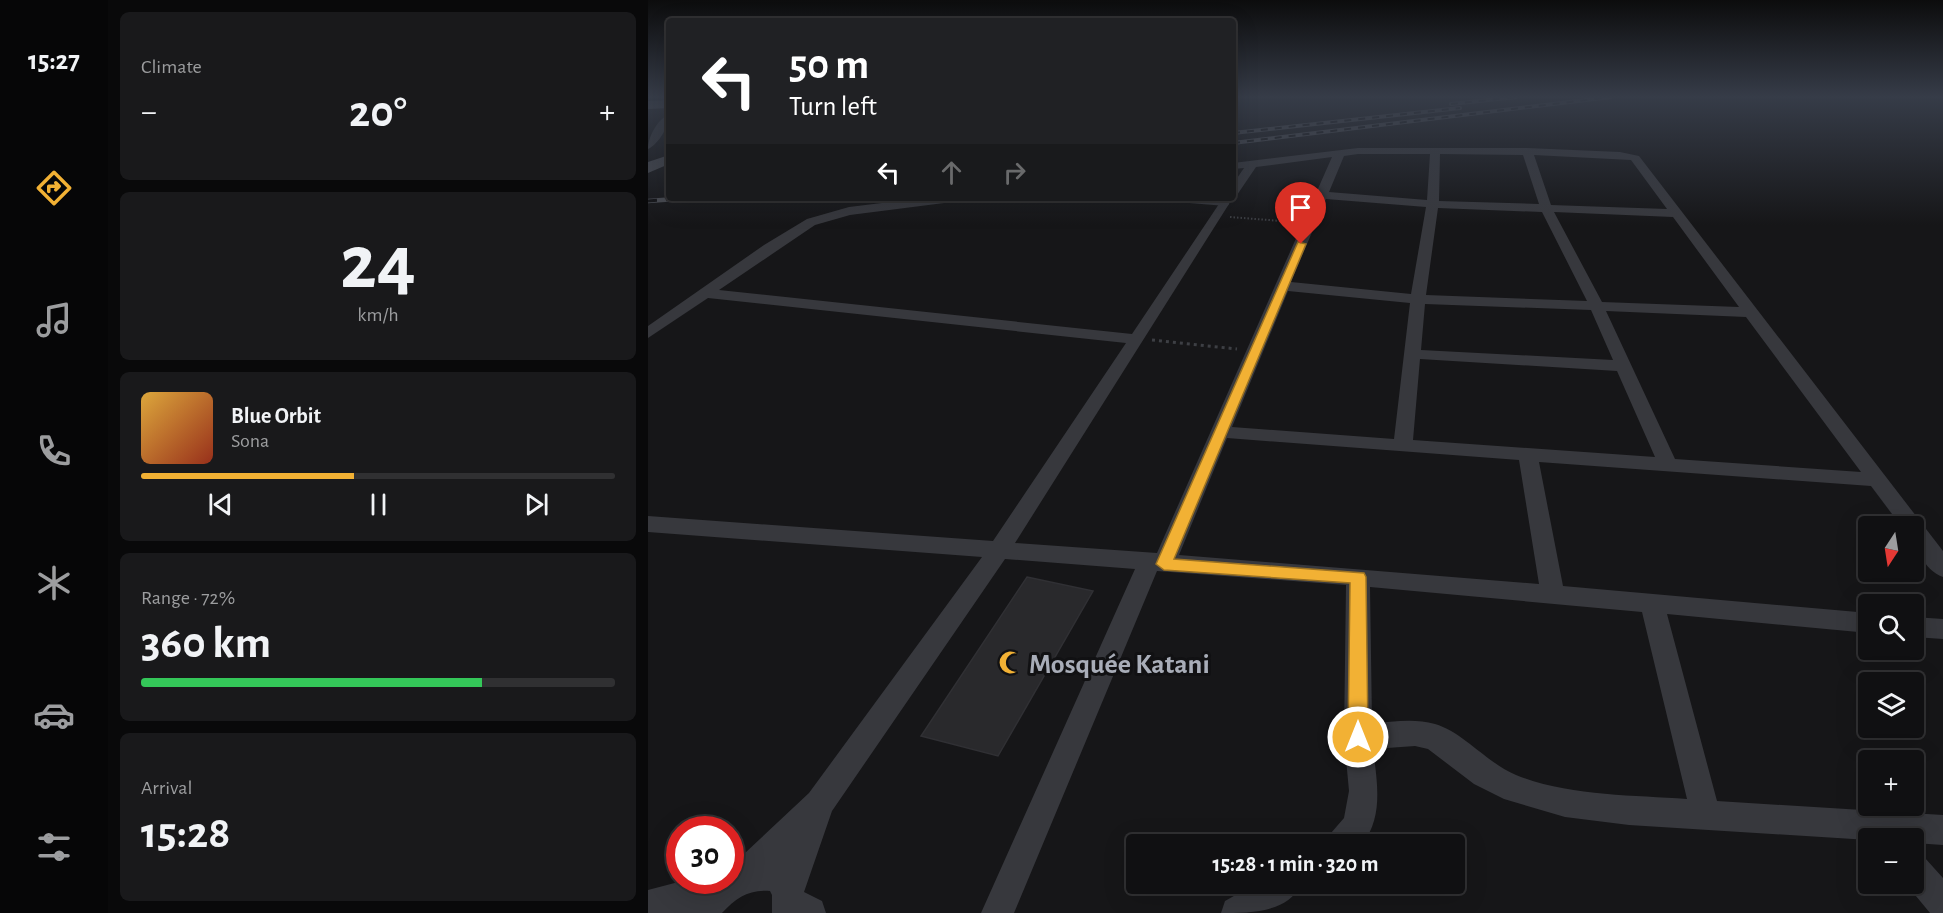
<!DOCTYPE html>
<html lang="en">
<head>
<meta charset="utf-8">
<style>
	body { margin:0; font-family:"Alegreya Sans",sans-serif; background:#19191b; color:#f1f3f6; height:100vh; display:flex; flex-direction:column; font-size:22px; white-space:nowrap }
	* { box-sizing:border-box; margin:0 }
	p { font-size:20px; color:#9c9d9f }
	.icon { flex:none; width:33px; height:33px; fill:none; stroke:currentColor; stroke-width:2; stroke-linecap:round; stroke-linejoin:round }
	.map { position:relative; flex:1; overflow:hidden }
	.sheet { display:flex; flex-direction:column; gap:12px; padding:12px; background:#09090a; width:540px }
	.sheet>* { flex:none }
	.top-card { position:absolute; left:18px; top:18px; width:570px; height:183px; border-radius:6px; box-shadow:0 6px 24px #0002,0 0 0 2px #303032; background:#202124; color:#fff; overflow:hidden }
	.needle { width:39px; rotate:192deg }
	.tools { position:absolute; left:1210px; top:516px; display:grid; gap:12px }
	.tools a { display:grid; place-items:center; width:66px; height:66px; border-radius:6px; background:#101012; box-shadow:0 6px 24px #0002,0 0 0 2px #303032; font-size:30px }
	.speed { position:absolute; left:18px; top:816px; display:flex; gap:12px; font-size:30px; font-weight:700; text-align:center }
	.speed>* { display:grid; place-content:center; width:78px; height:78px; border-radius:50%; background:#101012; box-shadow:0 6px 24px #0002,0 0 0 2px #303032; line-height:1 }
	.speed .limit { border:9px solid #d22; background:#fff; color:#111 }
	.pin { position:absolute; display:grid; place-items:center; width:51px; height:51px; color:#fff; margin:-62px -26px; border-radius:50% 50% 50% 0; rotate:-45deg; box-shadow:0 0 6px #0007 }
	.pin .icon { rotate:45deg }
	.me { position:absolute; width:66px; margin:-33px; rotate:0deg; stroke-linejoin:round; filter:drop-shadow(0 0 4px #0008) }
	.turn { display:flex; align-items:center; gap:21px; height:126px; padding:0 24px; font-size:27px }
	.turn .icon { width:78px; height:78px; stroke-width:2.5 }
	.turn b { display:block; font-size:42px; line-height:51px }
	.lanes { display:flex; align-items:center; height:57px; padding:0 24px; background:#0003; justify-content:center; gap:30px; direction:ltr }
	.lanes .off { opacity:.35 }
	.big { font-size:45px; font-weight:700; line-height:1.1 }
	.sheet .card { flex:1; display:flex; flex-direction:column; justify-content:center; gap:9px; min-width:0; padding:0 21px; border-radius:9px; background:#19191b }
	.sheet .dial { align-items:center; gap:0 }
	.dial b { font-size:78px; line-height:1 }
	.song { display:flex; align-items:center; gap:18px }
	.cover { width:72px; height:72px; border-radius:9px; background:linear-gradient(135deg,hsl(40 70% 55%),hsl(10 70% 35%)) }
	.played { height:6px; border-radius:3px; background:linear-gradient(90deg,#f2b134 45%,#303032 45%) }
	.keys { display:flex; justify-content:space-around; direction:ltr }
	.heat { display:flex; justify-content:space-between; align-items:center; font-size:33px; direction:ltr }
	.charge { height:9px; border-radius:4px; background:linear-gradient(90deg,#34c759 72%,#303032 0) }
	.trip { position:absolute; left:478px; top:834px; width:339px; height:60px; border-radius:6px; background:#101012; box-shadow:0 6px 24px #0002,0 0 0 2px #303032; font-weight:700; line-height:60px; text-align:center }
	main { display:flex; flex:1; min-height:0 }
	.menu { display:flex; flex-direction:column; width:108px; justify-content:space-around; align-items:center; background:#060607; color:#9c9d9f }
	.menu .icon { width:42px; height:42px }
	.menu .active { color:#f2b134 }
	.menu b { font-size:27px; color:#f1f3f6 }
	.map>svg:first-child { display:block }
	.building { fill:#29292c; stroke:#303034; stroke-width:1.5 }
	.lines { fill:none; stroke-linecap:round; stroke-linejoin:round }
	.path-far1 { stroke:#3d3f44; stroke-width:2; stroke-dasharray:1.5 2; stroke-linecap:butt }
	.path { stroke:#3d3f44; stroke-width:3; stroke-dasharray:3 4; stroke-linecap:butt }
	.lane { stroke:#37383d; stroke-width:6 }
	.street { fill:#37383d; fill-rule:evenodd }
	.secondary { fill:#45474d; fill-rule:evenodd }
	.primary { fill:#53555c; fill-rule:evenodd }
	.rail-far1-casing { stroke:#4a4c52; stroke-width:4 }
	.rail-casing { stroke:#4a4c52; stroke-width:4.5 }
	.rail-far1 { stroke:#111113; stroke-width:2; stroke-dasharray:7; stroke-linecap:butt }
	.rail { stroke:#111113; stroke-width:3; stroke-dasharray:9; stroke-linecap:butt }
	.route { fill:#f2b134; stroke:#9d7322; stroke-width:1.5 }
	.labels { text-anchor:middle; stroke-width:6; stroke-linejoin:round; paint-order:stroke }
	.near-poi-label { font-size:28px; font-weight:bold; fill:#a8adb8; stroke:#111113; text-anchor:start }
</style>
</head>
<body>
<main>
<nav class="menu">
<b>15:27</b>
<svg class="icon active" aria-label="directions" viewBox="0 0 24 24"><path d="M12 3l9 9-9 9-9-9zM9 14v-3h6M13 9l2 2-2 2"/></svg>
<svg class="icon" aria-label="music" viewBox="0 0 24 24"><path d="M9 18V5l10-2v13"/><circle cx="6" cy="18" r="3"/><circle cx="16" cy="16" r="3"/></svg>
<svg class="icon" aria-label="phone" viewBox="0 0 24 24"><path d="M5 4h4l2 5-3 2q2 4 5 5l2-3 5 2v4C11 20 4 13 5 4z"/></svg>
<svg class="icon" aria-label="climate" viewBox="0 0 24 24"><path d="M12 3v18M4 7l16 10M4 17L20 7"/></svg>
<svg class="icon" aria-label="car" viewBox="0 0 24 24"><path d="M5 17H2v-5l4-1 3-4h7l3 4 3 1v5h-3M9 17h6M6 11h13"/><circle cx="7" cy="17" r="2"/><circle cx="17" cy="17" r="2"/></svg>
<svg class="icon" aria-label="filters" viewBox="0 0 24 24"><path d="M4 7h16M4 17h16"/><circle cx="9" cy="7" r="2"/><circle cx="15" cy="17" r="2"/></svg>
</nav>
<section class="sheet">
<div class="card"><p>Climate</p>
<div class="heat"><a>−</a><b class="big">20°</b><a>+</a></div>
</div>
<div class="card dial"><b>24</b><p>km/h</p></div>
<div class="card">
<div class="song"><i class="cover"></i><div><b>Blue Orbit</b><p>Sona</p></div></div>
<div class="played"></div>
<div class="keys"><svg class="icon" aria-label="previous" viewBox="0 0 24 24"><path d="M18 5L8 12l10 7zM5 5v14"/></svg><svg class="icon" aria-label="pause" viewBox="0 0 24 24"><path d="M8 5v14M16 5v14"/></svg><svg class="icon" aria-label="next" viewBox="0 0 24 24"><path d="M6 5l10 7-10 7zM19 5v14"/></svg></div>
</div>
<div class="card"><p>Range · 72%</p><b class="big">360 km</b><div class="charge"></div></div>
<div class="card"><p>Arrival</p><b class="big">15:28</b></div>
</section>
<div class="map">
<svg width="1295" height="913" viewBox="0 0 1295 913">
	<rect width="100%" height="100%" fill="#161618"/>
	<path class="building" d="M379,577l66,14 -95,165 -77,-20z"/>
	<g class="lines">
		<path class="path-far1" d="M582,217l64,5"/>
		<path class="path" d="M504,340l85,9"/>
		<path class="lane" d="M517,198l61,5"/>
		<path class="street" d="M21,114c0,12 -10,30 -21,35 0,-12 9,-29 21,-35z
			M710,148h169l93,4 19,4 304,395v26c-20,-7 -29,-32 -29,-51h-13l-30,-40 -332,-24 24,124 306,27v20l-202,-19 50,187 226,14v30l-29,-2v-5l-45,2 -240,-15 -64,-8 -61,-18 -30,-15 -46,-35 -13,-3 -42,3c4,32 11,68 -11,95h-35l4,-11 13,-15 5,-27 -5,-54 2,-152 -189,-14 -143,342h-33l154,-344 -130,-10 -173,252 -28,81 18,9 4,12h-54v-18l-2,-4c-21,-2 -34,7 -48,22h-74v-23l38,-10h44v-13l79,-74 173,-236 -334,-25v-16l345,25 133,-198 -418,-45 -60,40v-12l116,-81 43,-26 42,-12 74,-9h35l-6,4 -102,13 -35,10 -96,65 413,44 91,-136h10v-14l11,-16 -11,1v-6zM710,154h72l-3,46 -98,-8 15,-36zM792,154l83,1 16,49 -100,-3zM886,155l97,5 36,49 -116,-4zM684,157l-175,396 -142,-10 219,-347 3,-1 19,-28zM678,199l100,8 -15,87 -120,-12zM790,208l104,4 45,89 -161,-6zM906,212l119,5 66,90 -137,-5zM640,291l122,12 -16,136 -162,-12zM777,304l166,6 22,50 -192,-10zM958,311l140,6 115,155 -186,-13zM772,359l197,12 38,86 -242,-17zM579,438l292,22 20,124 -360,-29zM722,587l272,25 45,187c-55,-4 -119,-3 -171,-24 -29,-12 -53,-43 -81,-51 -21,-6 -42,-2 -63,-1z
			M1266,617l29,2v20l-29,-2z
			M1266,853l11,5 18,20v35h-13l-24,-29h8z
			M607,884h46c-13,29 -51,29 -80,29l4,-12z"/>
		<path class="secondary" d="M21,155v9l-21,9v-11z"/>
		<path class="primary" d="M21,100v8l-21,1v-8z"/>
		<defs>
			<path id="rail-far1" d="M803,104l65,-7
				M585,133l227,-25
				M585,143l378,-46"/>
			<path id="rail" d="M0,201l42,-3"/>
		</defs>
		<use href="#rail-far1" class="rail-far1-casing"/>
		<use href="#rail" class="rail-casing"/>
		<use href="#rail-far1" class="rail-far1"/>
		<use href="#rail" class="rail"/>
	</g>
	<linearGradient id="sky" x2="0" y2="1"><stop stop-color="#0c0c0d"/><stop offset="0.43" stop-color="#363c48"/><stop offset="1" stop-color="#363c48" stop-opacity="0"/></linearGradient>
	<rect width="1295" height="225" fill="url(#sky)"/>
	<path class="route" d="M650,242l8,2 -132,315 190,14 2,4 2,160 -3,6 -7,3 -7,-3 -3,-6 2,-154 -186,-13 -8,-6z"/>
	<defs>
		<symbol id="mosque-bare" viewBox="-9 -9 18 18"><path d="M3.5-4.9A6 6 0 1 0 3.5 4.9A5 5 0 1 1 3.5-4.9Z" fill="#f2b134" stroke="#111113" stroke-width="2.5" paint-order="stroke"/></symbol>
	</defs>
	<g fill-rule="evenodd">
		<use href="#mosque-bare" x="346" y="646" width="33" height="33"/>
	</g>
	<g class="labels">
		<g class="near-poi-label">
			<text x="381" y="673">Mosquée Katani</text>
		</g>
	</g>
</svg>
<div class="tools">
<a><svg class="needle" viewBox="-14 -14 28 28"><path d="M0-13l5 13h-10z" fill="#e53935"/><path d="M0 13l5-13h-10z" fill="#9c9d9f"/></svg></a>
<a><svg class="icon" aria-label="search" viewBox="0 0 24 24"><circle cx="10" cy="10" r="6"/><path d="M15 15l6 6"/></svg></a>
<a><svg class="icon" aria-label="layers" viewBox="0 0 24 24"><path d="M12 4l9 5-9 5-9-5zM3 14l9 5 9-5"/></svg></a>
<a>+</a>
<a>−</a>
</div>
<div class="speed"><div class="limit">30</div></div>
<div class="pin" style="left:653px;top:244px;background:#d93025"><svg class="icon" aria-label="arrive" viewBox="0 0 24 24"><path d="M6 21V4h12l-3 4 3 4H6"/></svg></div>
<svg class="me" style="left:710px;top:737px" viewBox="-20 -20 40 40"><circle r="17" fill="#f2b134" stroke="#fff" stroke-width="3"/><path d="M0-11L8 9 0 5-8 9z" fill="#fff"/></svg>
<div class="trip">15:28 · 1 min · 320 m</div>
<div class="top-card">
<div class="turn"><svg class="icon" aria-label="left" viewBox="0 0 24 24"><path d="M17 20v-9H6M10 6l-5 5 5 5"/></svg><div><b>50 m</b>Turn left</div></div>
<div class="lanes"><svg class="icon" aria-label="left" viewBox="0 0 24 24"><path d="M17 20v-9H6M10 6l-5 5 5 5"/></svg><svg class="icon off" aria-label="ahead" viewBox="0 0 24 24"><path d="M12 20V5M6 11l6-6 6 6"/></svg><svg class="icon off" aria-label="right" viewBox="0 0 24 24"><path d="M7 20v-9h11M14 6l5 5-5 5"/></svg></div>
</div>
</div>
</main>
</body>
</html>
